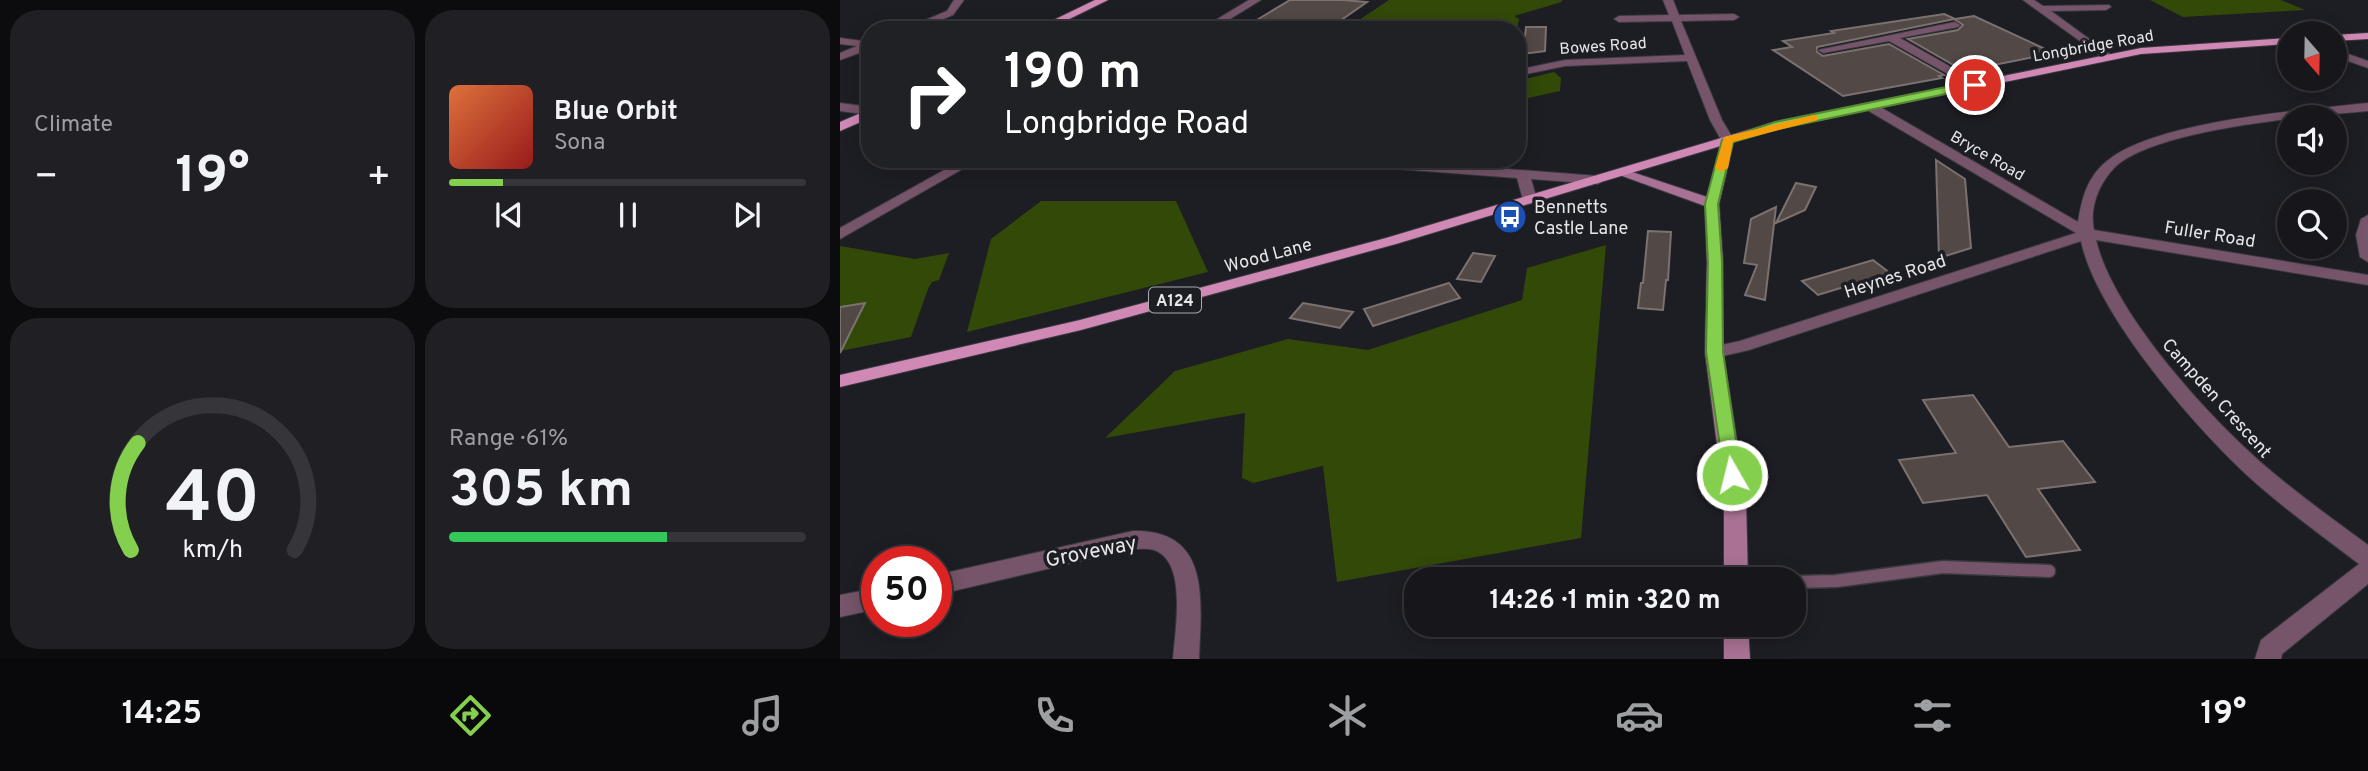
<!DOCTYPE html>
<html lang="en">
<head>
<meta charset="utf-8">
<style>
	body { margin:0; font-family:Overpass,sans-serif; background:#1f1f24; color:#f1f3f6; height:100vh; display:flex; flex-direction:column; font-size:26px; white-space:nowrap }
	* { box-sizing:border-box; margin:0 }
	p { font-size:23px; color:#9e9fa3 }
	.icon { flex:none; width:38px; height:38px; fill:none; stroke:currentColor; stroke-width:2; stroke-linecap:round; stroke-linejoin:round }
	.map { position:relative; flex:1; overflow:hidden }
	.details { display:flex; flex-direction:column; gap:10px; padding:10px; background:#0c0c0f; width:840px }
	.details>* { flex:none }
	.top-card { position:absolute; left:21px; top:21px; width:665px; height:147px; border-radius:28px; box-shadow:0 4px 18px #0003,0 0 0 2px #35353a; background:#202124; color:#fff; overflow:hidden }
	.needle { width:46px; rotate:160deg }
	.buttons { position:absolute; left:1437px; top:21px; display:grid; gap:14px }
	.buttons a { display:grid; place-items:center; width:70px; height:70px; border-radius:50%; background:#16161b; box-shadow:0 4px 18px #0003,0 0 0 2px #35353a; font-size:35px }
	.speed { position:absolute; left:21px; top:546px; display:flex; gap:14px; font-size:35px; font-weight:700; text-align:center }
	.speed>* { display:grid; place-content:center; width:91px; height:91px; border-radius:50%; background:#16161b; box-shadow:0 4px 18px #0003,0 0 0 2px #35353a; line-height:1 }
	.speed .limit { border:10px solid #d22; background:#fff; color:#111 }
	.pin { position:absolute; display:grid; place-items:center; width:60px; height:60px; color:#fff; margin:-30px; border:4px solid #fff; border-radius:50%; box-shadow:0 2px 7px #0007 }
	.me { position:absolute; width:77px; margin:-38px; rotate:352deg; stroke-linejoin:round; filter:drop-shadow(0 0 5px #0008) }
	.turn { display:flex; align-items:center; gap:24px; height:147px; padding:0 28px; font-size:32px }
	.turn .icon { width:91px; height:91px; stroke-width:2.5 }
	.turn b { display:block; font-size:49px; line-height:60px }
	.big { font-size:52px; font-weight:700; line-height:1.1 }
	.details .tile { flex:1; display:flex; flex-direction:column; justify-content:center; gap:10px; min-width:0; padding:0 24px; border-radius:28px; background:#1f1f24 }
	.details .dial { align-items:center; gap:0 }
	.dial svg { height:182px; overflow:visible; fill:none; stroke:#35353a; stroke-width:7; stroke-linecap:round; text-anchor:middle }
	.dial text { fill:#f1f3f6; stroke:none }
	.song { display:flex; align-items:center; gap:21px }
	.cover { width:84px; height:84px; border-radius:10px; background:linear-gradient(135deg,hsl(20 70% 55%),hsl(0 70% 35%)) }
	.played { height:7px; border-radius:4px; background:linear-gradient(90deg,#84d04e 15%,#35353a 15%) }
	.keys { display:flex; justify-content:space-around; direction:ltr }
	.heat { display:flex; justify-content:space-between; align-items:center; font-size:38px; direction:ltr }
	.charge { height:10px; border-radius:5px; background:linear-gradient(90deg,#34c759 61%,#35353a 0) }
	.details .tiles { flex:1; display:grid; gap:10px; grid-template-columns:repeat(2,1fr) }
	.trip { position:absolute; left:564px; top:567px; width:402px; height:70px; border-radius:28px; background:#16161b; box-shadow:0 4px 18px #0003,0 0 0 2px #35353a; font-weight:700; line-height:70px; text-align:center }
	.tab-bar { display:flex; height:112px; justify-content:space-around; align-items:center; background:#09090b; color:#9e9fa3 }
	.tab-bar .icon { width:49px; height:49px }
	.tab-bar .current { color:#84d04e }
	.tab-bar b { font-size:32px; color:#f1f3f6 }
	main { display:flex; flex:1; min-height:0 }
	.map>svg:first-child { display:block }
	.green { fill:#324908 }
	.building { fill:#524946; stroke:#7b726f; stroke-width:2 }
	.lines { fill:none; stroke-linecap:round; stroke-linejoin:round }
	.service-casing { stroke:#393940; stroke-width:15 }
	.minor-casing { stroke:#393940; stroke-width:2 }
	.secondary-casing { stroke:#393940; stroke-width:2 }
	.primary-casing { stroke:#393940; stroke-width:2 }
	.service { stroke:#765469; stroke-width:12 }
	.minor { fill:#765469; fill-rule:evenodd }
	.secondary { fill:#a97294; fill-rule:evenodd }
	.primary { fill:#d089b5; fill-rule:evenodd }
	.route { fill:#84d04e; stroke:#568733; stroke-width:2 }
	.slow { fill:#f59e0b }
	.labels { text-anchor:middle; stroke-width:7; stroke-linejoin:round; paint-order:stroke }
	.far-street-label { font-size:16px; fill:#e5e5ea; stroke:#1d1d24 }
	.shield { fill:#1d1d24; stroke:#a9a9af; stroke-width:2 }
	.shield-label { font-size:16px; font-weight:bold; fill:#e5e5ea }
	.poi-label { font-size:18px; fill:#e5e5ea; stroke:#1d1d24; text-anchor:start }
	.street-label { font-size:18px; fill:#e5e5ea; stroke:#1d1d24 }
	.near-street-label { font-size:21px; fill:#e5e5ea; stroke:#1d1d24 }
</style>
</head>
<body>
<main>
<section class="details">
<div class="tiles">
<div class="tile"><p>Climate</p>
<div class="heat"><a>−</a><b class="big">19°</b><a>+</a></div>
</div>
<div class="tile">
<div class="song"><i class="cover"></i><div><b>Blue Orbit</b><p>Sona</p></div></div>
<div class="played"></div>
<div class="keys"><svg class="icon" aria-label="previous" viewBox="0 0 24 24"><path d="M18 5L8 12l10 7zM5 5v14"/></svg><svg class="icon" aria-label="pause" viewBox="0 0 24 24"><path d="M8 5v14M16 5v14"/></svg><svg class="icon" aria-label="next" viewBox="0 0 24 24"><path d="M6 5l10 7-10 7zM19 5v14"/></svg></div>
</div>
<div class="tile dial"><svg viewBox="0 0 100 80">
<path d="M14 69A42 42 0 1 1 86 69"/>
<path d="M14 69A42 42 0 0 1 17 22" stroke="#84d04e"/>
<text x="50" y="56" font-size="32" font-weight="700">40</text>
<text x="50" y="72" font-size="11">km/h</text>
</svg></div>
<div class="tile"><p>Range · 61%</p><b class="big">305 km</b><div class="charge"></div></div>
</div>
</section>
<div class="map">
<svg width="1528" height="659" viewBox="0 0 1528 659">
	<rect width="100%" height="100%" fill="#1d1d24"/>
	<path class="green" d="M549,0h173v2l-48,14 5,3 -2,11h-173z
		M1310,0h131l24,10 -122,7z
		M714,72l7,6 -1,13 -32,7h-11v-17z
		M201,201h135l32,71 -241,60 24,-93z
		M766,245l-25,293 -244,44 -14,-116 -70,17 -11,-5 3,-65 -140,25 70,-67 113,-32 80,11 154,-50 5,-32z
		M0,246l75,13 34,-6 -10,27 -7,2 -4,7 -17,48 -71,14z"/>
	<path class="building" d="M450,0h53l24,2 -40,28h-87z
		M1104,14l11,5 19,-3 80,37 -90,18 -56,-32 50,-9 5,-5 -9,-6 -137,28v5l6,4 66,-12 55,31 -5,1 3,2 -99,18 -70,-46 19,-3 -9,-6 51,-8 -3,-2z
		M686,27h20l-1,24 -22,3z
		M1096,160l29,19 6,69 -32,10z
		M956,183l20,4 -11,23 -29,13z
		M936,207l-11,93 -20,-5 12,-30 -13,-2 7,-44z
		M808,231l23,1 -3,48h-2l-3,30 -25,-2 3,-25h2z
		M633,253l22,3 -14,26 -24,-3z
		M1033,260l17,13 -72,22 -16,-14z
		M609,283l11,15 -87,28 -9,-17z
		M25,303l-25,50v-46z
		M463,303l50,9 -13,16 -50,-10z
		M1133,395l36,52 54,-6 32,41 -57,7 42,61 -54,7 -39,-62 -64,8 -24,-43 57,-7 -33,-53z"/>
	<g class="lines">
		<defs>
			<path id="service" d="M898,577l20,2
				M954,582l42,-1 107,-14 106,4"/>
			<path id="minor" d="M114,0h10l-11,15 -37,15h-14l45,-19z
				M409,0h12l-49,30h-13z
				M823,0h10l6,15 55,-1 5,3 -5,3 -53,1 41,99 12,20 -1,3h-10l-13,-23 -23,-59 -122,5 -48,10v-6l48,-10 120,-5 -13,-34 -53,1 -5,-3 5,-3 50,-1z
				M1183,0h11l9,6 66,-1 2,2 -5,3 -55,1 63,46 -9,2z
				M1115,22l5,3 -2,2 -58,11 79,45v4h-8l-82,-46 -66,12 -5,-3z
				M0,38l30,4v7l-30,11v-7l17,-7 -17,-2z
				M1494,49l34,12v7l-34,-12z
				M0,103l23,3 6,4 -6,4 -23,-3z
				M1528,103v8c-57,5 -211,17 -253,56 -16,16 -26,41 -21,63l274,45v10l-272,-45c18,75 116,181 175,231 31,26 64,50 97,74v39l-86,70 -1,5h-26l6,-19 98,-76c-34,-26 -69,-51 -101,-79 -58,-51 -161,-169 -177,-244l-332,109 -35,8 -9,-6 3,-4 32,-7 336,-108 -209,-123v-6h8l203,118c4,-24 9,-45 29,-61 48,-40 197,-51 261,-58z
				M124,159h16l-140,80v-11z
				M473,159h63l222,17 7,4 -7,4 -67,-5 6,21 -7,4 -7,-4 -6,-22 -198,-15z
				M1528,215v47l-8,-5 -4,-22 5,-16z
				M293,531c79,-2 68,71 66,128h-26c2,-27 13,-89 -13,-106 -8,-6 -18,-4 -27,-4l-197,46v-20z
				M37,588v21l-37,8v-22z"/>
			<path id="secondary" d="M888,136l6,4 -15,64 4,59v89l23,147 2,80h-24v-80l-19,-147 2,-89 -2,-57 -91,-33 7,-4 5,1 81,27 15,-57z
				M884,625h24l2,34h-26z"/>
			<path id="primary" d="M255,0h13l-61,30h-14z
				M1528,33v6l-34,2v-6z
				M1449,38v6l-148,10 -364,75 -381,115 -315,86 -241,57v-12l240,-55 306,-82 389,-116 366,-74z
				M30,109v9l-30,13v-9z"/>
		</defs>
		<use href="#service" class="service-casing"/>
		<use href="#minor" class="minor-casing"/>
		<use href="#secondary" class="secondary-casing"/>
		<use href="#primary" class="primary-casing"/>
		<use href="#service" class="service"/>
		<use href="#minor" class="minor"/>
		<use href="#secondary" class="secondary"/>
		<use href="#primary" class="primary"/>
	</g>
	<path class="route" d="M1135,81l4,1v5l-201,42 -45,13 -15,62 4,58 1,90 18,123 -3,5 -6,2 -7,-2 -19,-128 2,-90 -3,-58 17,-64 53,-18z"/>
	<path class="slow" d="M974,115l4,1v4l-85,22 -5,26 -7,4 -6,-4 9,-31z"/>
	<defs>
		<symbol id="bus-disc" viewBox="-11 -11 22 22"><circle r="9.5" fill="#1a4fb4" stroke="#1d1d24"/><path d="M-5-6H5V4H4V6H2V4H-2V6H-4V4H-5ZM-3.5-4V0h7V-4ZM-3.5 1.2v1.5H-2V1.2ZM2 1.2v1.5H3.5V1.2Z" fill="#fff"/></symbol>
	</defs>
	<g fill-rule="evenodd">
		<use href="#bus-disc" x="651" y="198" width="38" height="38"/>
	</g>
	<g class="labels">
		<g class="far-street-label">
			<text transform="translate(763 45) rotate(-4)" y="6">Bowes Road</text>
			<text transform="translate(1253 45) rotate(-10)" y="6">Longbridge Road</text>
			<text transform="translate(1148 155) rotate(30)" y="6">Bryce Road</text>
		</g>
		<rect class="shield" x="309" y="287.5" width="52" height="25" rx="5"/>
		<g class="shield-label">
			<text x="335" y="306">A124</text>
		</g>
		<g class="poi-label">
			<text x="694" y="213">Bennetts<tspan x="694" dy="21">Castle Lane</tspan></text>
		</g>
		<g class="street-label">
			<text transform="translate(1370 234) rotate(9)" y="6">Fuller Road</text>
			<text transform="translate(428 255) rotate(-15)" y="6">Wood Lane</text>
			<text transform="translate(1055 276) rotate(-18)" y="6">Heynes Road</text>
			<text transform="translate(1377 398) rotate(48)" y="6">Campden Crescent</text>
		</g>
		<g class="near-street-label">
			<text transform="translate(251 551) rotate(-11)" y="7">Groveway</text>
		</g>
	</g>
</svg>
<div class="buttons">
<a><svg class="needle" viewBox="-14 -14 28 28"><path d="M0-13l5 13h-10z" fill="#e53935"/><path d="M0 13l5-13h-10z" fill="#9e9fa3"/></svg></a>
<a><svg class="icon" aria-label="sound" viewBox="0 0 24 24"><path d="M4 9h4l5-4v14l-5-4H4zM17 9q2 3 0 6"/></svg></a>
<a><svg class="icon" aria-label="search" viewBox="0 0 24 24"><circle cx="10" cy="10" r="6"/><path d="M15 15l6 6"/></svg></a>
</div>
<div class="speed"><div class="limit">50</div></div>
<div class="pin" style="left:1135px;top:85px;background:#d93025"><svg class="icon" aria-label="arrive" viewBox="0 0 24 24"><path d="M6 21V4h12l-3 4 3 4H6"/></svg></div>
<svg class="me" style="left:892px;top:475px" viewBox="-20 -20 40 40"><circle r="17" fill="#84d04e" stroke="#fff" stroke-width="3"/><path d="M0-11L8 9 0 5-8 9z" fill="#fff"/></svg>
<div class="trip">14:26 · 1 min · 320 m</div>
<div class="top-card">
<div class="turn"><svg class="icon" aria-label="right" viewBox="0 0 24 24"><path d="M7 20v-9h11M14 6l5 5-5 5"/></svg><div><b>190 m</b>Longbridge Road</div></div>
</div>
</div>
</main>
<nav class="tab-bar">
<b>14:25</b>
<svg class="icon current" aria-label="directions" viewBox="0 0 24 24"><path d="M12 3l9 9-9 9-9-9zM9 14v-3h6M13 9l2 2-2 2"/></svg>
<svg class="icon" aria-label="music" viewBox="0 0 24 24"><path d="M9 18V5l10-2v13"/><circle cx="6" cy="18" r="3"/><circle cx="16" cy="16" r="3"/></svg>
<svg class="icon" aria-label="phone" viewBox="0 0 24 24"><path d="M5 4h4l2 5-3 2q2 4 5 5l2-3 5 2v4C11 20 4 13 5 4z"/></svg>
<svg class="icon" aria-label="climate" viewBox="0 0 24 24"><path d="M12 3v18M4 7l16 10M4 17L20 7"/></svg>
<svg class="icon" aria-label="car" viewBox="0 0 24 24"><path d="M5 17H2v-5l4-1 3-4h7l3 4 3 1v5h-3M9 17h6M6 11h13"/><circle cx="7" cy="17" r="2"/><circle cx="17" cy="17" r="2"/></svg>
<svg class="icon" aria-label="filters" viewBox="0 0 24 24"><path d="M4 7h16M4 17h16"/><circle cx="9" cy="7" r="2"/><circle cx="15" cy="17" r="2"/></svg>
<b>19°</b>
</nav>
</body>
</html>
